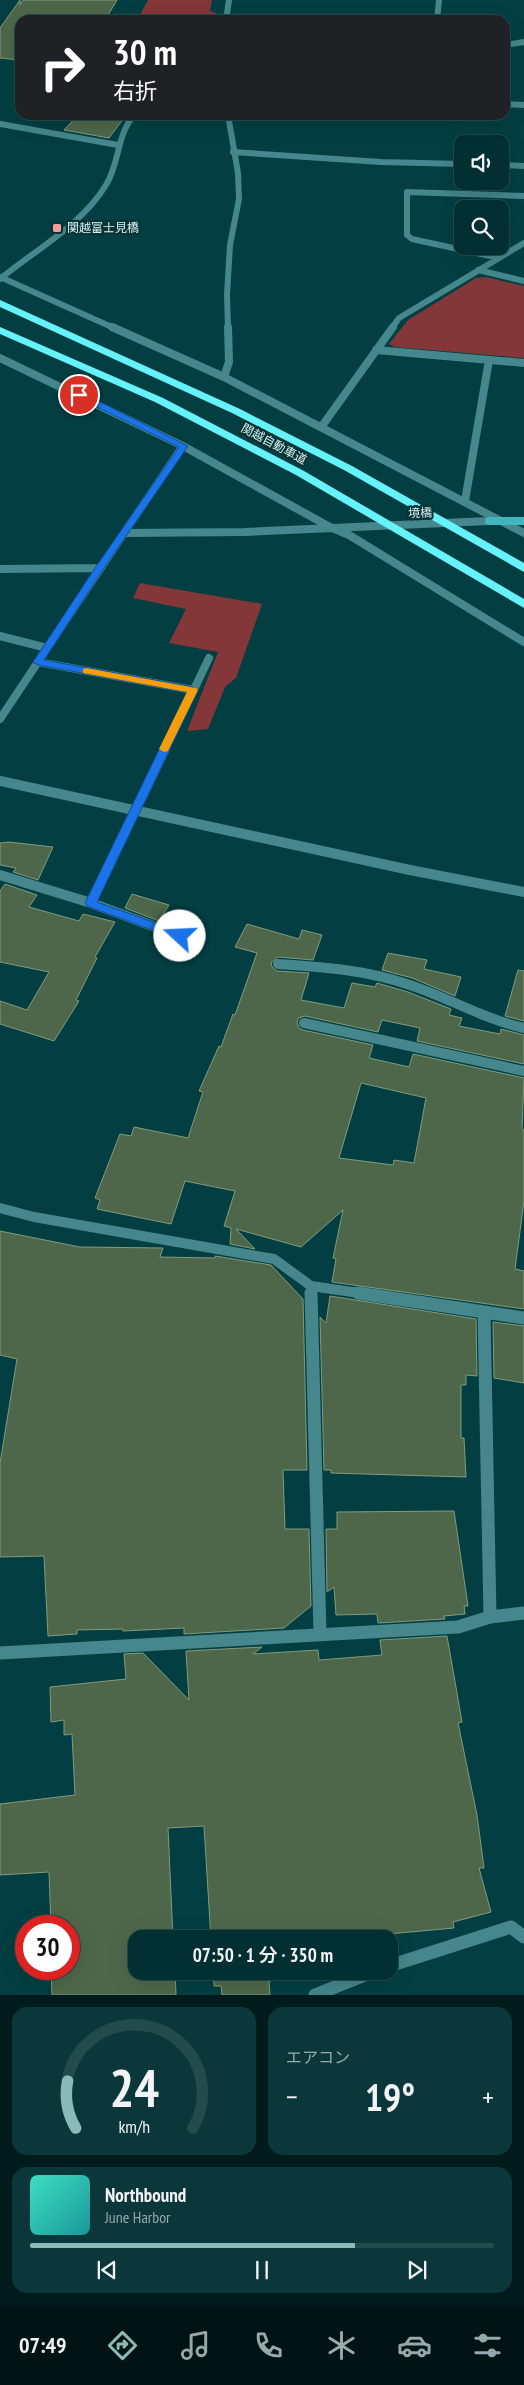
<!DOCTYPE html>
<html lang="ja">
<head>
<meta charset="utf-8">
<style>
	body { margin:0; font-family:"PT Sans Narrow","Noto Sans JP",sans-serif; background:#0c373a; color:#f1f3f6; height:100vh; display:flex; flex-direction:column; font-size:19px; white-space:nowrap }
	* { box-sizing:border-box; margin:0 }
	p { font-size:16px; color:#96a9ac }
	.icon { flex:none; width:28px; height:28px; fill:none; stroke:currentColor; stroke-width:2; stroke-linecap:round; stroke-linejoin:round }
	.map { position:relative; height:1995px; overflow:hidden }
	.details { display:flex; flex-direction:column; gap:12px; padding:12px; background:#011a1c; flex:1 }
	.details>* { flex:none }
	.top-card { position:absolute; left:15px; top:15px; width:495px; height:105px; border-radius:15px; box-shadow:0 5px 20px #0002,0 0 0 1px #234a4d; background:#202124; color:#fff; overflow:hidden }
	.tools { position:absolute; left:454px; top:135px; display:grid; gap:10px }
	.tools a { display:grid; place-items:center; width:55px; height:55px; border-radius:10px; background:#022f32; box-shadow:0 5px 20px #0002,0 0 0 1px #234a4d; font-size:25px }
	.speed { position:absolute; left:15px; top:1915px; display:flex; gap:10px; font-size:25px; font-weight:700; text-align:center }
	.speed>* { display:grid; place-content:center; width:65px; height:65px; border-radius:50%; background:#022f32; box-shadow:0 5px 20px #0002,0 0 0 1px #234a4d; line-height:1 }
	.speed .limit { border:8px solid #d22; background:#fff; color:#111 }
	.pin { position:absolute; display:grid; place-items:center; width:42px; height:42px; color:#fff; margin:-21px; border:2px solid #fff; border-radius:50%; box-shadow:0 1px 5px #0007 }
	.me { position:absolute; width:55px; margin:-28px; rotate:290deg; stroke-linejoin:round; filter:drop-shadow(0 0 4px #0008) }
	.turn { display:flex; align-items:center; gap:18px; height:105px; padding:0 15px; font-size:22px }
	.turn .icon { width:65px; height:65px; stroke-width:2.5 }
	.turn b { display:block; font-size:35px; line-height:42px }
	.big { font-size:38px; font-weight:600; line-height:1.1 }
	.details .widget { flex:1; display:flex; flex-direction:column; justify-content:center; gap:8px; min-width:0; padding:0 18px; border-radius:15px; background:#0c373a }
	.details .dial { align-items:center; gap:0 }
	.dial svg { height:130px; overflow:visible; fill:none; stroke:#234a4d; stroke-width:7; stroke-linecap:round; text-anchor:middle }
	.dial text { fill:#f1f3f6; stroke:none }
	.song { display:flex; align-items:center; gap:15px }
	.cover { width:60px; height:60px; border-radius:8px; background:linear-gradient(135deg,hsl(170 70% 55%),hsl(180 70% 35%)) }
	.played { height:5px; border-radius:2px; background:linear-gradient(90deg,#8bbbb9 70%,#234a4d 70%) }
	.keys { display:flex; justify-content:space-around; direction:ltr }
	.heat { display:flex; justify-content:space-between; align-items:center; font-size:28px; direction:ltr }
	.details .tiles { flex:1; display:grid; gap:12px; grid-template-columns:1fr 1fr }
	.widget:last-child { grid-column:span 2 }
	.trip { position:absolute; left:128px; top:1930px; width:270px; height:50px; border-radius:15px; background:#022f32; box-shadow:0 5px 20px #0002,0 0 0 1px #234a4d; font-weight:600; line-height:50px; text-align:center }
	.tab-bar { display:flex; height:80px; justify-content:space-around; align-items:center; background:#011314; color:#96a9ac }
	.tab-bar .icon { width:35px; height:35px }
	.tab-bar .active { color:#8bbbb9 }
	.tab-bar b { font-size:22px; color:#f1f3f6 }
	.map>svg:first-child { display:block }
	.green { fill:#833739 }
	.building { fill:#4e674a; stroke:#819c7c; fill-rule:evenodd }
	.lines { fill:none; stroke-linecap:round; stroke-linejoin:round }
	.street-far3 { stroke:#45878c; stroke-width:6 }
	.street-far2 { stroke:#45878c; stroke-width:8 }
	.street-far1 { stroke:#45878c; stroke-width:10 }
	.street { stroke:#45878c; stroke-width:13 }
	.secondary { stroke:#40b5bc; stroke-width:8 }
	.highway { fill:#66f2fb; fill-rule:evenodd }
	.route { fill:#1a73e8; stroke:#114b97 }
	.slow { fill:#f59e0b }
	.poi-dot { fill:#f59b99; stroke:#093335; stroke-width:2 }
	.labels { text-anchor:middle; stroke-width:4.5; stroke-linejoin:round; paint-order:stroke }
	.far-poi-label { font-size:12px; fill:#d9f3f5; stroke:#093335; text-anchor:start }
	.far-street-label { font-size:12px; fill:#d9f3f5; stroke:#093335 }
</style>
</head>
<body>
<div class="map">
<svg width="524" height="1995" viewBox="0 0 524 1995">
	<rect width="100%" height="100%" fill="#033f42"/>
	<path class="green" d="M148,0h64l-2,11 6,2 -2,7h-77z
		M486,277l38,9v72l-129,-11 -6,-3 19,-24 68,-42z
		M140,583l122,21 -26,74 -11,9 -17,42 -21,2 31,-79 -49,-9 17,-34 -53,-11z"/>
	<path class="building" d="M20,0v5l3,-5h94l-12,20h-85v40l-20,-2v-30z
		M78,115h48l-17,23 -45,-8z
		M9,842l44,5 -15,33 -25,-8 3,-4 -16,-3v-22z
		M5,884l32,11 -8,12 50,14 4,-7 32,8 -20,35 2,1 -21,42 3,1 -25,40 -54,-17v-23l27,9 22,-38 -49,-10v-71z
		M132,894l37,11 -10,16 -34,-13z
		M247,924l52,15 3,-9 20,5 -9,25 -35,-3 -7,6 1,4 5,4 32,2 -8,27 43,8 8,-25 23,4 2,-4 31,9 43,17 -2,6 13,3 -3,8 41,8 1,-5 23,6v29l-107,-23 3,-13 -38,-8 -4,12 -73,-16 -6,2 -2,4 2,6 4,2 70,15 -4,13 40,9 4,-13 111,24 -2,51 2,1v71l-9,68 9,2v38l-192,-27 4,-23 -3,-1 10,-48 -42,37 -65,-18 19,20 -25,-5 1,-16 -7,-2 11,-35 -50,-10 -14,43 -74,-15 3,-9 -5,-2 25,-64 11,2 3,-9 54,11 15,-46 -4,-1 20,-45 2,1 12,-33 2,1 22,-62 -22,-6zM361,1083l65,15 -12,65 -20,-3 -1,5 -54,-7z
		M388,953l39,7 -3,9 37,8 -6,19 -43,-18 -30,-8z
		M518,970l6,1v50l-19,-5z
		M0,1231l80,16 83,1 -3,9 55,1v-2l56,9 32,34 4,171h-24l2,59h24l2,77 -27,22 -100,6v-6l-61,3v-2l-46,1v4l-29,2 -4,-80 -44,1v-94l17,-104 -17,-4z
		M330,1296l146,23 1,57 -11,-1v10h-5v53h3l2,39 -135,-4v-3h-7l-4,-153 6,6z
		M493,1322l31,4v57l-30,-5z
		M454,1511l14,95h-4l1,8 -21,2 1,3 -67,4 -1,-9 -41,1 -2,-28 -7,5 -1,-63h11v-17z
		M447,1636l15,86 -4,1 19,92 7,53h-5l12,44 -38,10 1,6 -66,6 1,5h-178l-7,-113 -36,2 5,111h-37v32h39l1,24h-124l-1,-26h18v-43h-18l-2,-54 -49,3v-71l75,-9 -3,-61 -8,1v-15l-13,2 -1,-35 76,-8 -2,-25 19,-1 46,47 -3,-49 76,-4 -9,7 65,-4 1,10 63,-5 -2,-15z
		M213,1971h63l1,9 -8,1 1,14h-48l-1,-9h-7z"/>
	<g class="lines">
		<path class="street-far3" d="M226,20l3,-20
			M437,20l2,-20
			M505,45l19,-3
			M505,104l19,1
			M0,124l118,21
			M233,152l148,10 81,2
			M500,165l24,1
			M499,258l-87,-19 -5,-4v-43l117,4
			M478,270l46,11
			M0,277l114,51
			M0,279c35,-29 82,-54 106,-94 14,-22 10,-49 28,-70
			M228,328l-1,-33 3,-50 9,-46 -1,-26 -10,-58
			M392,328l7,-10 125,-75"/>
		<path class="street-far2" d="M112,327l112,50 300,156
			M376,350l148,13
			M0,358l183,88 147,81 19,8 175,107
			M224,377l5,-15 -1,-35
			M322,426l71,-99
			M465,501l24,-141
			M124,533l59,-87
			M0,569l100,-1
			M0,636l47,12
			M38,662l155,28
			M0,719l124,-186 121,-1 244,-11
			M165,750l44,-92"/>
		<path class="street-far1" d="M0,781l410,89 114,22
			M0,875l91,28 89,33
			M91,903l74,-154
			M278,964c45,3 89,6 132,21 39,13 74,34 114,43
			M304,1023l220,48
			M0,1208l34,9 240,42 37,27 55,8
			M311,1286v8"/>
		<path class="street" d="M311,1293l9,341
			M358,1293l166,25
			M484,1312l6,305
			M0,1653l458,-26 32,-10 34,-4
			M389,1966l122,-39 13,10
			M315,1995l60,-24"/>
		<path class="secondary" d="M489,521h35"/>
		<path class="highway" d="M0,300l240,109 112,57 172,97v9l-180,-102 -112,-57 -232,-106z
			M0,327l163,71 141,73 220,128v9l-228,-133 -141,-73 -155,-68z"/>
	</g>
	<path class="route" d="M76,393h6l106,53 -84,122 -60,92 149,27 5,3 -101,212 87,31 2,3 -6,4 -93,-34 -2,-3 102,-211 -149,-27 -5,-3 62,-94 84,-121 -103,-50z"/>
	<path class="slow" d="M86,668l110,20 2,2 -30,61 -4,1 -5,-3 28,-57 -104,-19v-4z"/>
	<rect class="poi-dot" x="52" y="223" width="10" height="10" rx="2.5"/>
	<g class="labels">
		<g class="far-poi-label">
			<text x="67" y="232">関越富士見橋</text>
		</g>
		<g class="far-street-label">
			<text transform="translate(274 444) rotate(28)" y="4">関越自動車道</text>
			<text transform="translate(420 513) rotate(-2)" y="4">境橋</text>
		</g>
	</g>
</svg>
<div class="tools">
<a><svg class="icon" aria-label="sound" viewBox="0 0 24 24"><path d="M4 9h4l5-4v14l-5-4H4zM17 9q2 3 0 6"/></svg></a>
<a><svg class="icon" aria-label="search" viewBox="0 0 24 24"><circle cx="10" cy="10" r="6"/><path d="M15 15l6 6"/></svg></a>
</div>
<div class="speed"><div class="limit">30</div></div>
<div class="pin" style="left:79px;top:395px;background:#d93025"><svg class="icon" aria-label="arrive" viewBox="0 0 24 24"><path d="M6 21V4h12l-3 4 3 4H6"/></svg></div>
<svg class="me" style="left:180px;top:936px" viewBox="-20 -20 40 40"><circle r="19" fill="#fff"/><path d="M0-13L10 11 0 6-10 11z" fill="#1a73e8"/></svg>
<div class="trip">07:50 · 1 分 · 350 m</div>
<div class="top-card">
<div class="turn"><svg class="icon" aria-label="right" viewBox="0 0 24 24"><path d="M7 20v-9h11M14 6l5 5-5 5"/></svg><div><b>30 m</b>右折</div></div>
</div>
</div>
<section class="details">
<div class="tiles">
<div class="widget dial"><svg viewBox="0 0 100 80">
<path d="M14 69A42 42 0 1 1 86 69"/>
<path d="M14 69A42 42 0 0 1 9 40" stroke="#8bbbb9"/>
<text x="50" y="56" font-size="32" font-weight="700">24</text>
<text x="50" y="72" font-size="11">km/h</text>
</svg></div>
<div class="widget"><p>エアコン</p>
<div class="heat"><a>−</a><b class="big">19°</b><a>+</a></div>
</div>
<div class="widget">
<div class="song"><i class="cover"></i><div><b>Northbound</b><p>June Harbor</p></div></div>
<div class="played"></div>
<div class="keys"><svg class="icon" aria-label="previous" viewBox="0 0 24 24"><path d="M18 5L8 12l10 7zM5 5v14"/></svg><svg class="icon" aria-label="pause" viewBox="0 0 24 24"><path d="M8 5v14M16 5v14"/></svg><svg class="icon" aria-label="next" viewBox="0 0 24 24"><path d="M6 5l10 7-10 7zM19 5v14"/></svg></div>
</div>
</div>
</section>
<nav class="tab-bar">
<b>07:49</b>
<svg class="icon active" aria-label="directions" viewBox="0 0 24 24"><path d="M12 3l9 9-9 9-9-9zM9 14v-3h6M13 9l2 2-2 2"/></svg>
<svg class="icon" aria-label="music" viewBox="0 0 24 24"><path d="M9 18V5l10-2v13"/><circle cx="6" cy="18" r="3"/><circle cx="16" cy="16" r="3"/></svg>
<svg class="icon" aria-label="phone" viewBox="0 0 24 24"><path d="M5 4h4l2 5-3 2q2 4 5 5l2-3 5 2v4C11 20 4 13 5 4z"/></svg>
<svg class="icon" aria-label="climate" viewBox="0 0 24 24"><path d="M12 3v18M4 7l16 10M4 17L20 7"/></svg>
<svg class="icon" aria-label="car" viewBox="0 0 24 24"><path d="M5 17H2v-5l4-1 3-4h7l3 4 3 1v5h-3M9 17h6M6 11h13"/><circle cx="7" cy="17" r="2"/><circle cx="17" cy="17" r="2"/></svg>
<svg class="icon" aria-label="filters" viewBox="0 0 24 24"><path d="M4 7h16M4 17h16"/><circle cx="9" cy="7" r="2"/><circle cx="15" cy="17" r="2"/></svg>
</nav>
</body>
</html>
